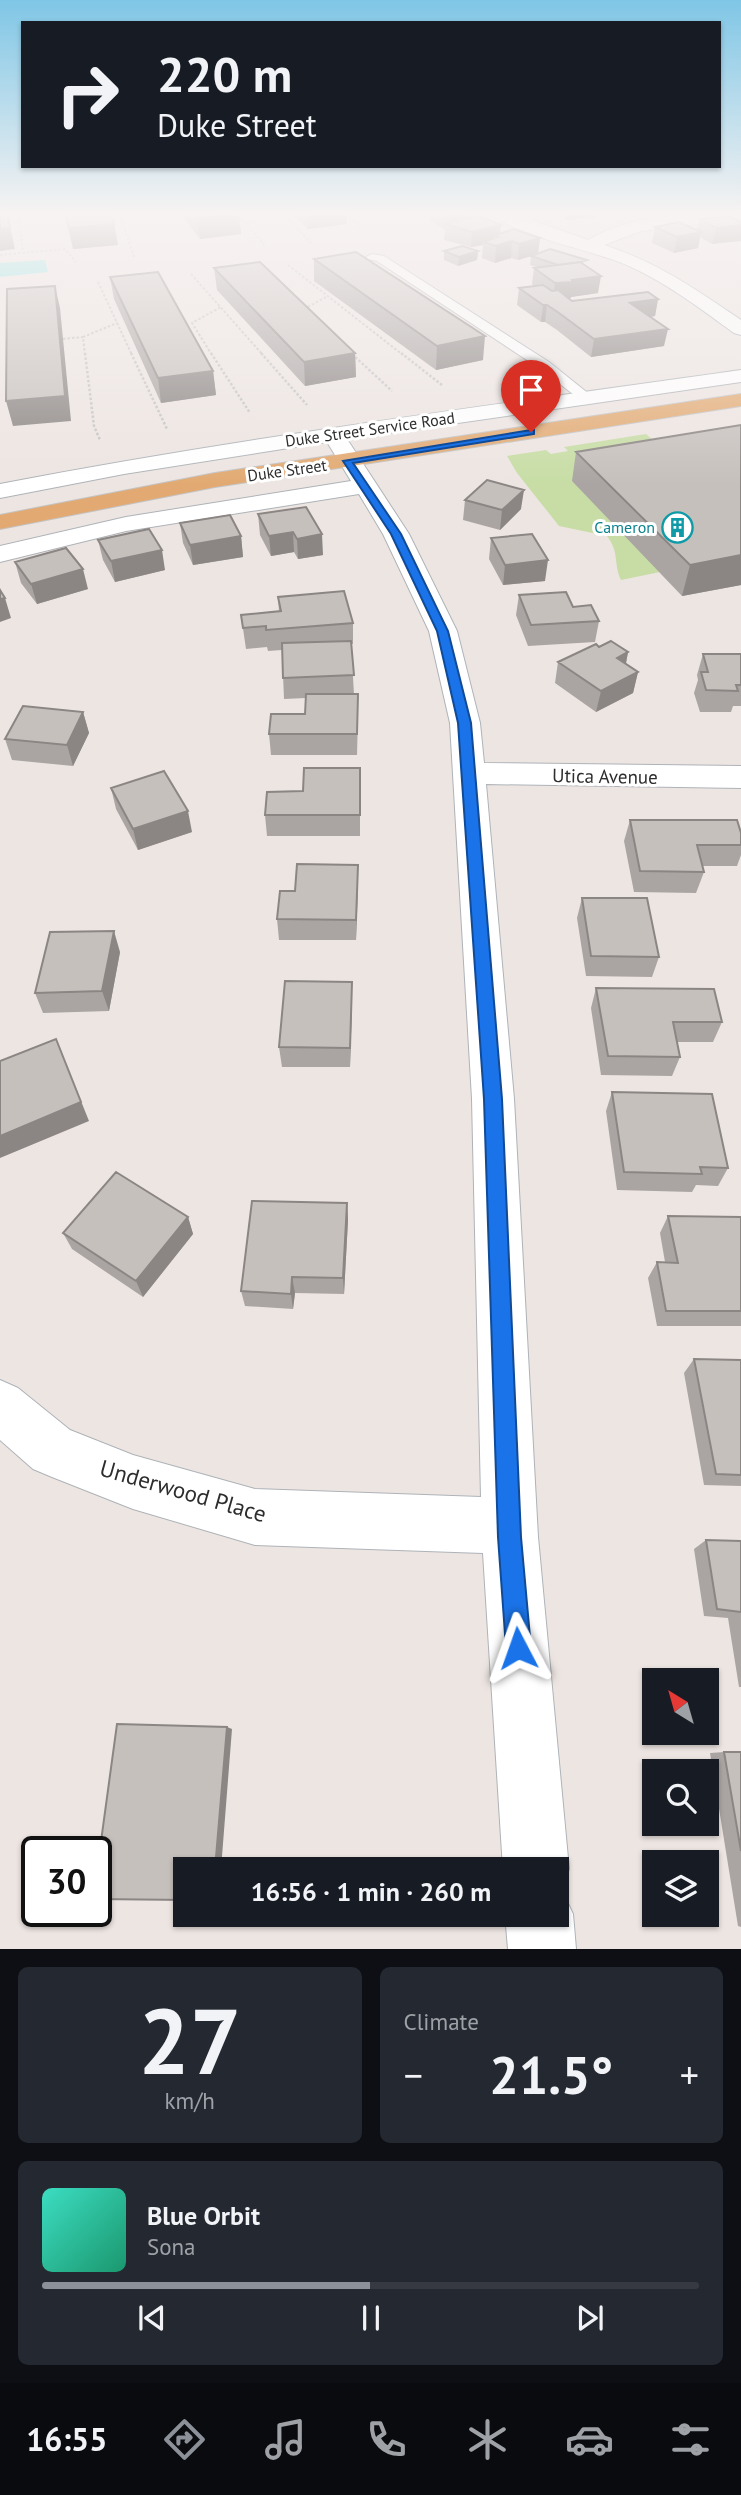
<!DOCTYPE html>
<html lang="en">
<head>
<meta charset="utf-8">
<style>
	body { margin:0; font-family:"PT Sans",sans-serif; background:#242831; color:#f1f3f6; height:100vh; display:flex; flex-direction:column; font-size:26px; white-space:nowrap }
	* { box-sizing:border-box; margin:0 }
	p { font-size:23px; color:#9ea1a6 }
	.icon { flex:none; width:38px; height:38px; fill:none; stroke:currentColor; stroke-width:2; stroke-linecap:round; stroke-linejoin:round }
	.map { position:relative; height:1949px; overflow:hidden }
	.details { display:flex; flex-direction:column; gap:18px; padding:18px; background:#0d0f14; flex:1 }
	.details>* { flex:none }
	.banner { position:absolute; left:21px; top:21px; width:700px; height:147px; border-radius:0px; box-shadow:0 2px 5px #0004; background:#171b24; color:#f1f3f6; overflow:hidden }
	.needle { width:46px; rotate:323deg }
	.controls { position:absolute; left:642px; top:1668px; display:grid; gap:14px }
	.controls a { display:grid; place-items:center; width:77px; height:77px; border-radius:0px; background:#171b24; box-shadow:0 2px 5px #0004; font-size:35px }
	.speed { position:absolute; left:21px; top:1836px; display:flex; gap:14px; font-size:35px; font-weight:700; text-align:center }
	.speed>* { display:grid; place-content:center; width:91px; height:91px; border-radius:50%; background:#171b24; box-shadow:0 2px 5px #0004; line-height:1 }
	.speed .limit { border:4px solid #111; border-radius:10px; background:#fff; color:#111 }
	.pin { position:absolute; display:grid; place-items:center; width:60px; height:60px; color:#fff; margin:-72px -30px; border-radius:50% 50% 50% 0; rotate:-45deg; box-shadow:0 0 7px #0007 }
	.pin .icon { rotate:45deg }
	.me { position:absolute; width:77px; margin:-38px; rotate:356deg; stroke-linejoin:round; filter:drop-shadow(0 0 5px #0008) }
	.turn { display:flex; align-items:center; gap:24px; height:147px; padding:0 21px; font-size:32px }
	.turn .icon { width:91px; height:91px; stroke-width:2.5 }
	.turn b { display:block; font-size:49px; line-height:60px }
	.big { font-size:52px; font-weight:800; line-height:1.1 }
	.details .card { flex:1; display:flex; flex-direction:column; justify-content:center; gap:10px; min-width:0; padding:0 24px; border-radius:10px; background:#242831 }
	.details .dial { align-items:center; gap:0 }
	.dial b { font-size:91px; line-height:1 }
	.song { display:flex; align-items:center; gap:21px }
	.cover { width:84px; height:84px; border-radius:10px; background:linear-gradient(135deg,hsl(170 70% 55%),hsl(160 70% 35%)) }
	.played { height:7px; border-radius:4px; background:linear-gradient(90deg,#8c9099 50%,#363941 50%) }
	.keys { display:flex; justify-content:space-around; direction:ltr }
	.heat { display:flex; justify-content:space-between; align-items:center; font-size:38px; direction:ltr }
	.details .tiles { flex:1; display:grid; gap:18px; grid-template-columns:1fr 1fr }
	.card:last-child { grid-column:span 2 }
	.trip { position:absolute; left:173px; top:1857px; width:396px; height:70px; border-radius:0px; background:#171b24; box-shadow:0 2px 5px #0004; font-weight:800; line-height:70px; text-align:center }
	.dock { display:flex; height:112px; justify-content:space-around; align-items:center; background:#090b0e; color:#9ea1a6 }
	.dock .icon { width:49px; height:49px }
	.dock .current { color:#8c9099 }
	.dock b { font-size:32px; color:#f1f3f6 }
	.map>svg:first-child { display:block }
	.green { fill:#c7dda5 }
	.water { fill:#82e2e2 }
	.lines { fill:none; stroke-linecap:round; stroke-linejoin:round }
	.service-casing { stroke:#aeb3b8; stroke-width:2 }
	.minor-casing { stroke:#aeb3b8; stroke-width:2 }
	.primary-casing { stroke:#c4c4c4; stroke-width:2 }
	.path-far1 { stroke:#c4c4c4; stroke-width:2; stroke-dasharray:2.5 2; stroke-linecap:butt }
	.path { stroke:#c4c4c4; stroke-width:2.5; stroke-dasharray:2.5 2; stroke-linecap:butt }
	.service { fill:#fff; fill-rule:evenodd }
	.minor { fill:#fff; fill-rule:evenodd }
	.primary { fill:#e2aa72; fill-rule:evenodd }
	.wall { fill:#aaa5a3 }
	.shaded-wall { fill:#8b8684 }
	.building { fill:#c6c0bd; stroke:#8b8684; stroke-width:2 }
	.route { fill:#1a73e8; stroke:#114b97; stroke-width:2 }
	.labels { text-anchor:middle; stroke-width:6; stroke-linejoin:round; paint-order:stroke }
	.far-street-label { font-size:16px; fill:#2d2d2d; stroke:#fff }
	.far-culture-label { font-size:16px; fill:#0d838f; stroke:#fff; text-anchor:end }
	.street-label { font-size:19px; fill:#2d2d2d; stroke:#fff }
	.near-street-label { font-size:23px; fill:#2d2d2d; stroke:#fff }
</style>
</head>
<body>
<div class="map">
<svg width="741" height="1949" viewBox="0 0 741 1949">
	<rect width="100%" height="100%" fill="#ede5e2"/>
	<path class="green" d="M646,434l34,29 -20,109 -39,8c-8,-17 -1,-27 -14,-44l-48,-10 -42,-53 -10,-17 39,-6 5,4 17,-3 -4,-4z"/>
	<path class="water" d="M45,260l3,12 -48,5v-14z"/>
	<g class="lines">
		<defs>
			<path id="service" d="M372,254l12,2 165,106 45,36 -2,3h-10l-43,-33 -162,-107 -9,-2 -2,-2z"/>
			<path id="minor" d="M489,212h20l79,28c44,-26 104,-28 153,-28v7l-100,12 -37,14c51,16 93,45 137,75v15l-7,-2c-33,-24 -67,-50 -105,-67 -34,-16 -117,-30 -140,-54z
				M741,370v12l-394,57 62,95 48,97 23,92 4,40 257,3v22l-255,-4 28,315 24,438 31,332 -8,20 12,25 3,35h-68l-3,-35h51v-45h-53l-20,-316 -228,-8 -122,-36 -81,-32 -19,-8 -33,-29v-60l18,8 52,42 63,25 122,34 226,8 -9,-398 -22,-376 -21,-92 -46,-97 -24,-40 -233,37 -126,31v-16l126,-29 225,-36 -24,-39 -203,32 -124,24v-14c245,-47 494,-79 741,-114z"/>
			<path id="primary" d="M741,394v12l-526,81 -215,42v-14l215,-42z"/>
		</defs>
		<use href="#service" class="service-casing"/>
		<use href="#minor" class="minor-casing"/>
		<use href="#primary" class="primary-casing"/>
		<path class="path-far1" d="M18,212l5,40
			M119,212l15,45
			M237,212l29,35
			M282,212l29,31
			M345,212l15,14 -4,4
			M0,255l65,-6 11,13
			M288,265l115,90
			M191,274l72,81
			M98,282l34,73
			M304,309l24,-13
			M63,339l20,-2
			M85,355l-2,-18 34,-14
			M212,355l-20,-32 29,-16"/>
		<path class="path" d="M85,353l9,73 6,14
			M131,353l36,76
			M211,353l39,60
			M261,353l46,52
			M401,353l41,32
			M352,354l40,37"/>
		<use href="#service" class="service"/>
		<use href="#minor" class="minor"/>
		<use href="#primary" class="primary"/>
	</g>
	<path class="wall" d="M64,212h46l4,12 4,21 -45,4z
		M179,212h59l3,22 -41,5z
		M289,212h58v12l-39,5z
		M406,212h65v6l30,7 -1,8 40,5 -2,16 -20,6 -7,-2 -16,5 -13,-5 1,-13 -12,2 -27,-7 1,-10 -15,-9v-6l-18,1z
		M557,212h40v5l-31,3z
		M729,216l-17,28 -12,-7 -2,11 -24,5 -22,-10 3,-16 42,3 3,-11z
		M444,251h34l-1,9 -19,6 -14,-6z
		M531,256l55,10 12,27 -27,4v1l-2,1 3,2 86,-2 -3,17 -4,1 13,29 -73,11 -34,-27 -12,-8h-4l-24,-17 2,-17 15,-2 -2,-2 2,-16 2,-1 -6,-2z
		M314,259l169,101 -47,10 -122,-89z
		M214,268l141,85 1,24 -51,9 -88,-96z
		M110,277l103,94 3,24 -55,8 -47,-104z
		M741,425v160l-59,11 -110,-115 4,-29z
		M465,500l56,9 -21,21 -37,-10z
		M306,507l17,48 -25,4 -4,-7 -23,4 -11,-21 -2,-21z
		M180,523l61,13 2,21 -50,8 -10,-22z
		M491,538l54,43 -42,4 -14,-26z
		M98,540l67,30 -50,12 -12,-22z
		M15,562l73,27 -51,15 -16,-21z
		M519,595l54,12 26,14 -4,21 -67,4 -12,-31z
		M278,597l75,26v21h-2l3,50 4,21 -1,40h-86l-2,-21 36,-20 1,-16 -22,1 -2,-49 -14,1 -1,-4 -21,2 -5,-34 38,-3z
		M628,652l-2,12 12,8 -5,21 -37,19 -41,-29 3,-21z
		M703,654h38v52h-8l-2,6h-31l-6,-19 4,-13 -1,-5z
		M83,712l6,21 -16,33 -61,-6 -7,-21z
		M360,768v68h-93l-2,-21 38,-24z
		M111,788l81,44 -54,18 -22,-41z
		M630,820l111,13v22l-4,11h-35l2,6 -8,21 -62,-1 -10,-51z
		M358,865l-2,75h-77l-2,-21 18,-28z
		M582,898l77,59 -7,20 -66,-1 -9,-58z
		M120,952l-11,59 -66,2 -8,-20z
		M596,988l126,34 -9,20h-36l3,15 -8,19 -71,-1 -10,-67z
		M352,1002l-2,65h-68l-3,-20z
		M612,1092l116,76 -10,18 -22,-1 -4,7 -75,-2 -11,-79z
		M347,1203l1,17 -4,74 -49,-1 -2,16 -48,-3 -4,-15z
		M668,1216l73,1v109h-84l-9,-48 9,-16h8l-5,-29z
		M188,1217l5,17 -50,63 -71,-48 -9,-16z
		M694,1359l47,1v126l-37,-1 -20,-112z
		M706,1540l35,1v146h-2l-11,-69 -24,-2 -10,-67z
		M724,1752h17v175l-3,-1 -28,-173z"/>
	<path class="shaded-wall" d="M7,212l8,37 -15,2v-22z
		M307,212h40v12l-39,5z
		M412,212h18v3l-18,1z
		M459,212h12l-1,14 -25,-2 1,-10z
		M567,212h30v5l-31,3z
		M239,214l2,20 -41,5 -2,-21z
		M114,224l4,21 -45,4 -4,-21z
		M501,225l-2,16 -1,-4 -5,-1 -1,7 -9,-1v3l-12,2 1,-15z
		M741,225v16l-29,3 4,-16z
		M701,232l-3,16 -24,5 3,-16z
		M540,238l-2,16 -20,6 1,-16z
		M512,241l-1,17 -16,5 1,-17z
		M478,251l-1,9 -19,6 1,-9z
		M601,276l-3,17 -27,4v1l-18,2 2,-17z
		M55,286l5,22 11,113 -58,5 -7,-25z
		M658,299l-3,17 -28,4 3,-17z
		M543,305h4l-2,17h-4z
		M668,329l-4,17 -73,11 3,-18z
		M485,336l-2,24 -47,10 1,-24z
		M355,353l1,24 -51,9 -1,-24z
		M213,371l3,24 -55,8 -3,-25z
		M524,490l-3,19 -21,21 2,-20z
		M293,532l1,20 -23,4 -2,-20z
		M322,534l1,21 -25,4 -1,-20z
		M241,536l2,21 -50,8 -3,-20z
		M162,550l3,20 -50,12 -4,-21z
		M741,555v30l-59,11 8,-31z
		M548,560l-3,21 -42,4 2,-20z
		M83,569l5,20 -51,15 -6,-20z
		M5,598l6,20 -11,4v-23z
		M628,652l-4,21 -7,-15z
		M638,672l-5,21 -37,19 5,-21z
		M83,712l6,21 -16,33 -6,-21z
		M188,811l4,21 -54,18 -5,-21z
		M358,865v21l-2,54v-20z
		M114,931l6,21 -11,59 -7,-20z
		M352,982v20l-2,65v-19z
		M56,1039l33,82 -89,37v-22z
		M347,1203l1,17 -4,74 -1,-16z
		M188,1217l5,17 -50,63 -7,-16z
		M292,1277l3,16 -2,16 -2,-15z
		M227,1727l5,2 -11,140h-6z"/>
	<path class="building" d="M0,212h7l3,16 -10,1z
		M65,212h45l4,12 -45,4z
		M193,212h45l1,2 -41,4z
		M442,212h17l-13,2z
		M479,216l22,9 -29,7 -27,-8z
		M729,216l12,6v3l-25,3 -16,-9z
		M679,222l22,10 -24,5 -22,-10z
		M514,229l26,9 -21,6 -7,-3 -16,5 -13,-4 15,-5 -5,-1z
		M462,246l16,5 -19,6 -15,-6z
		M550,249l37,11 -6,2 -23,3 -27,-9z
		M356,252l129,84 -48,10 -123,-87z
		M260,262l95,91 -51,9 -90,-94z
		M580,262l21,14 -29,4 1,2 -18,1 -21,-15z
		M158,272l55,99 -55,7 -48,-101z
		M543,285l9,6 6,-1 14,11 76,-9 10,7 -28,4 38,26 -74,10 -35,-26 -12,-8h-4l-24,-17z
		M55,286l10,110 -59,5 1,-112z
		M741,425v130l-51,10 -114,-113z
		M487,480l37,10 -22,20 -37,-10z
		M306,507l16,27 -25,5 -4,-7 -24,4 -11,-22z
		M230,515l11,21 -51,9 -10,-22z
		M149,529l13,21 -51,11 -13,-21z
		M532,534l16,26 -43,5 -14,-27z
		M66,548l17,21 -52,15 -16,-22z
		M0,590l5,8 -5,1z
		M344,591l9,32 -87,7v-4l-23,2 -2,-13 40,-4 -3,-14z
		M566,592l7,15 18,-2 8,16 -68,4 -12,-30z
		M351,641l3,34 -71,3 -1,-35z
		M611,641l17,11 -11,6 21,14 -37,19 -43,-29 38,-18 3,3z
		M703,654h38v31h-5l2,6 -32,-1 -5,-18h7z
		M306,694h52l-1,40h-88l2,-20h34z
		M23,706l60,6 -16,33 -62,-6z
		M304,768h56v47h-95l2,-23 36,-1z
		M164,771l24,40 -55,18 -22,-41z
		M630,820h107l4,13v12h-44l7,27 -64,-1z
		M297,864l61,1 -2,55 -79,-1 3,-28h15z
		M582,898h65l12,59 -68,-1z
		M114,931l-12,60 -67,2 15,-61z
		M285,981l67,1 -2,66 -71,-1z
		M596,988l118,1 8,33h-49l7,35 -72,-1z
		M56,1039l25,63 -81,34v-75z
		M612,1092l100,2 16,74 -28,-1 2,7 -78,-2z
		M116,1172l72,45 -52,64 -73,-48z
		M252,1201l95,2 -4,75 -51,-1 -1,17 -50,-3z
		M668,1216l73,1v94h-75l-9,-49 21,1z
		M694,1359l47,1v115l-25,-1z
		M706,1540l35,1v71l-24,-3z
		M117,1724l110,3 -12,142h-29v31l-90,-1v-21z
		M724,1752h17v99z"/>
	<linearGradient id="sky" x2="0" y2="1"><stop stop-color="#7fc6e6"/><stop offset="0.44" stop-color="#f7f3f2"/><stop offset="1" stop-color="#f7f3f2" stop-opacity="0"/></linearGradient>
	<rect width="741" height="485" fill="url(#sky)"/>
	<path class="route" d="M531,430h3v4l-181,29 48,71 47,97 23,92 31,376 19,438 10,111 -4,8 -9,4 -8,-4 -4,-8 -8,-111 -14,-438 -26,-376 -21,-92 -46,-97 -48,-73z"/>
	<defs>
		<symbol id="building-ring" viewBox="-11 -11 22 22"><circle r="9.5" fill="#fff" stroke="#0f9aa8" stroke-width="1.5"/><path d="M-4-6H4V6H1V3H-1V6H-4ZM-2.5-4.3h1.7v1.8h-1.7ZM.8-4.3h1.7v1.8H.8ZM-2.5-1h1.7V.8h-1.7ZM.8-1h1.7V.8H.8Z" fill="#0f9aa8"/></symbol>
	</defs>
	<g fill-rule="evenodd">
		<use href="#building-ring" x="660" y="510" width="35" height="35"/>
	</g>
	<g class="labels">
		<g class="far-street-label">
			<text transform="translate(370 429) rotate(-8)" y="6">Duke Street Service Road</text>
			<text transform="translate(287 470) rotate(-8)" y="6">Duke Street</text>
		</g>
		<g class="far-culture-label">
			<text x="655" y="533">Cameron</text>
		</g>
		<g class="street-label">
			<text transform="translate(605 776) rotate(1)" y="7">Utica Avenue</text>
		</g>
		<g class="near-street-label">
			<text transform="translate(183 1491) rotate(16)" y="8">Underwood Place</text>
		</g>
	</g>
</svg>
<div class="controls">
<a><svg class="needle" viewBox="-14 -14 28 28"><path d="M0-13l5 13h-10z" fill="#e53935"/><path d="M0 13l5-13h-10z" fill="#9ea1a6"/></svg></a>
<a><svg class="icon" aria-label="search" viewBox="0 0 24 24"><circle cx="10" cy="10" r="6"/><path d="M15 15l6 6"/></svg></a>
<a><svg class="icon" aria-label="layers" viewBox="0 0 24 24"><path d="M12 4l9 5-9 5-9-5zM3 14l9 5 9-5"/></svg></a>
</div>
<div class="speed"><div class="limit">30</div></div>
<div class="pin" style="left:531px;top:432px;background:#d93025"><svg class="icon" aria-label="arrive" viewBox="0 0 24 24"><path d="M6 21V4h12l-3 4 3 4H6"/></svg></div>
<svg class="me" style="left:518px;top:1648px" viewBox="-20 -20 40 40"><path d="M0-17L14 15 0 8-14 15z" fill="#1a73e8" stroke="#fff" stroke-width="4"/></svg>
<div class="trip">16:56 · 1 min · 260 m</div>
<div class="banner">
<div class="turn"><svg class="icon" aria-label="right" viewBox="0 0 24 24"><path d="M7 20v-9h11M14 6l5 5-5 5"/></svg><div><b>220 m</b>Duke Street</div></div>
</div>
</div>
<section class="details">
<div class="tiles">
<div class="card dial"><b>27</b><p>km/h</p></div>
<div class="card"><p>Climate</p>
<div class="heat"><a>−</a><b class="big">21.5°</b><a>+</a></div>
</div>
<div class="card">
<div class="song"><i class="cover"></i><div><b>Blue Orbit</b><p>Sona</p></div></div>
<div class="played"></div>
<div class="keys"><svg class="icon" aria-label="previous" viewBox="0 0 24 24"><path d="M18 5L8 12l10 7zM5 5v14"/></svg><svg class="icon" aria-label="pause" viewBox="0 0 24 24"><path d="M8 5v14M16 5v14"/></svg><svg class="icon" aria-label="next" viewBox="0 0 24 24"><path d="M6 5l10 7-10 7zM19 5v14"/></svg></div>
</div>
</div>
</section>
<nav class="dock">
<b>16:55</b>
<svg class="icon current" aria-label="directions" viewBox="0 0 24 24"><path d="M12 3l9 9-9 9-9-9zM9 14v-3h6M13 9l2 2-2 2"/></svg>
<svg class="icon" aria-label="music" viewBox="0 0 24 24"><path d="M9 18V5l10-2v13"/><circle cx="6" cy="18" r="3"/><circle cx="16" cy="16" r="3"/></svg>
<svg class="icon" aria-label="phone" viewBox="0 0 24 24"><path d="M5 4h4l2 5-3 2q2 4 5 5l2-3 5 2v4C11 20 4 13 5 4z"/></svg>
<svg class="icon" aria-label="climate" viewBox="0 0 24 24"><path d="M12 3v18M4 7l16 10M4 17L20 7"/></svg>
<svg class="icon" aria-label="car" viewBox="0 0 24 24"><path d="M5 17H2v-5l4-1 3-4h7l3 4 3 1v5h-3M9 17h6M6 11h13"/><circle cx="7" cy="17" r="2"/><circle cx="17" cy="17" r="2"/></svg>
<svg class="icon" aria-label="filters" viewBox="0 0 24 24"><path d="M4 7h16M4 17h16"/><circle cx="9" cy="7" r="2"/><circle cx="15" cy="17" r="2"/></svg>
</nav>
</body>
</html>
